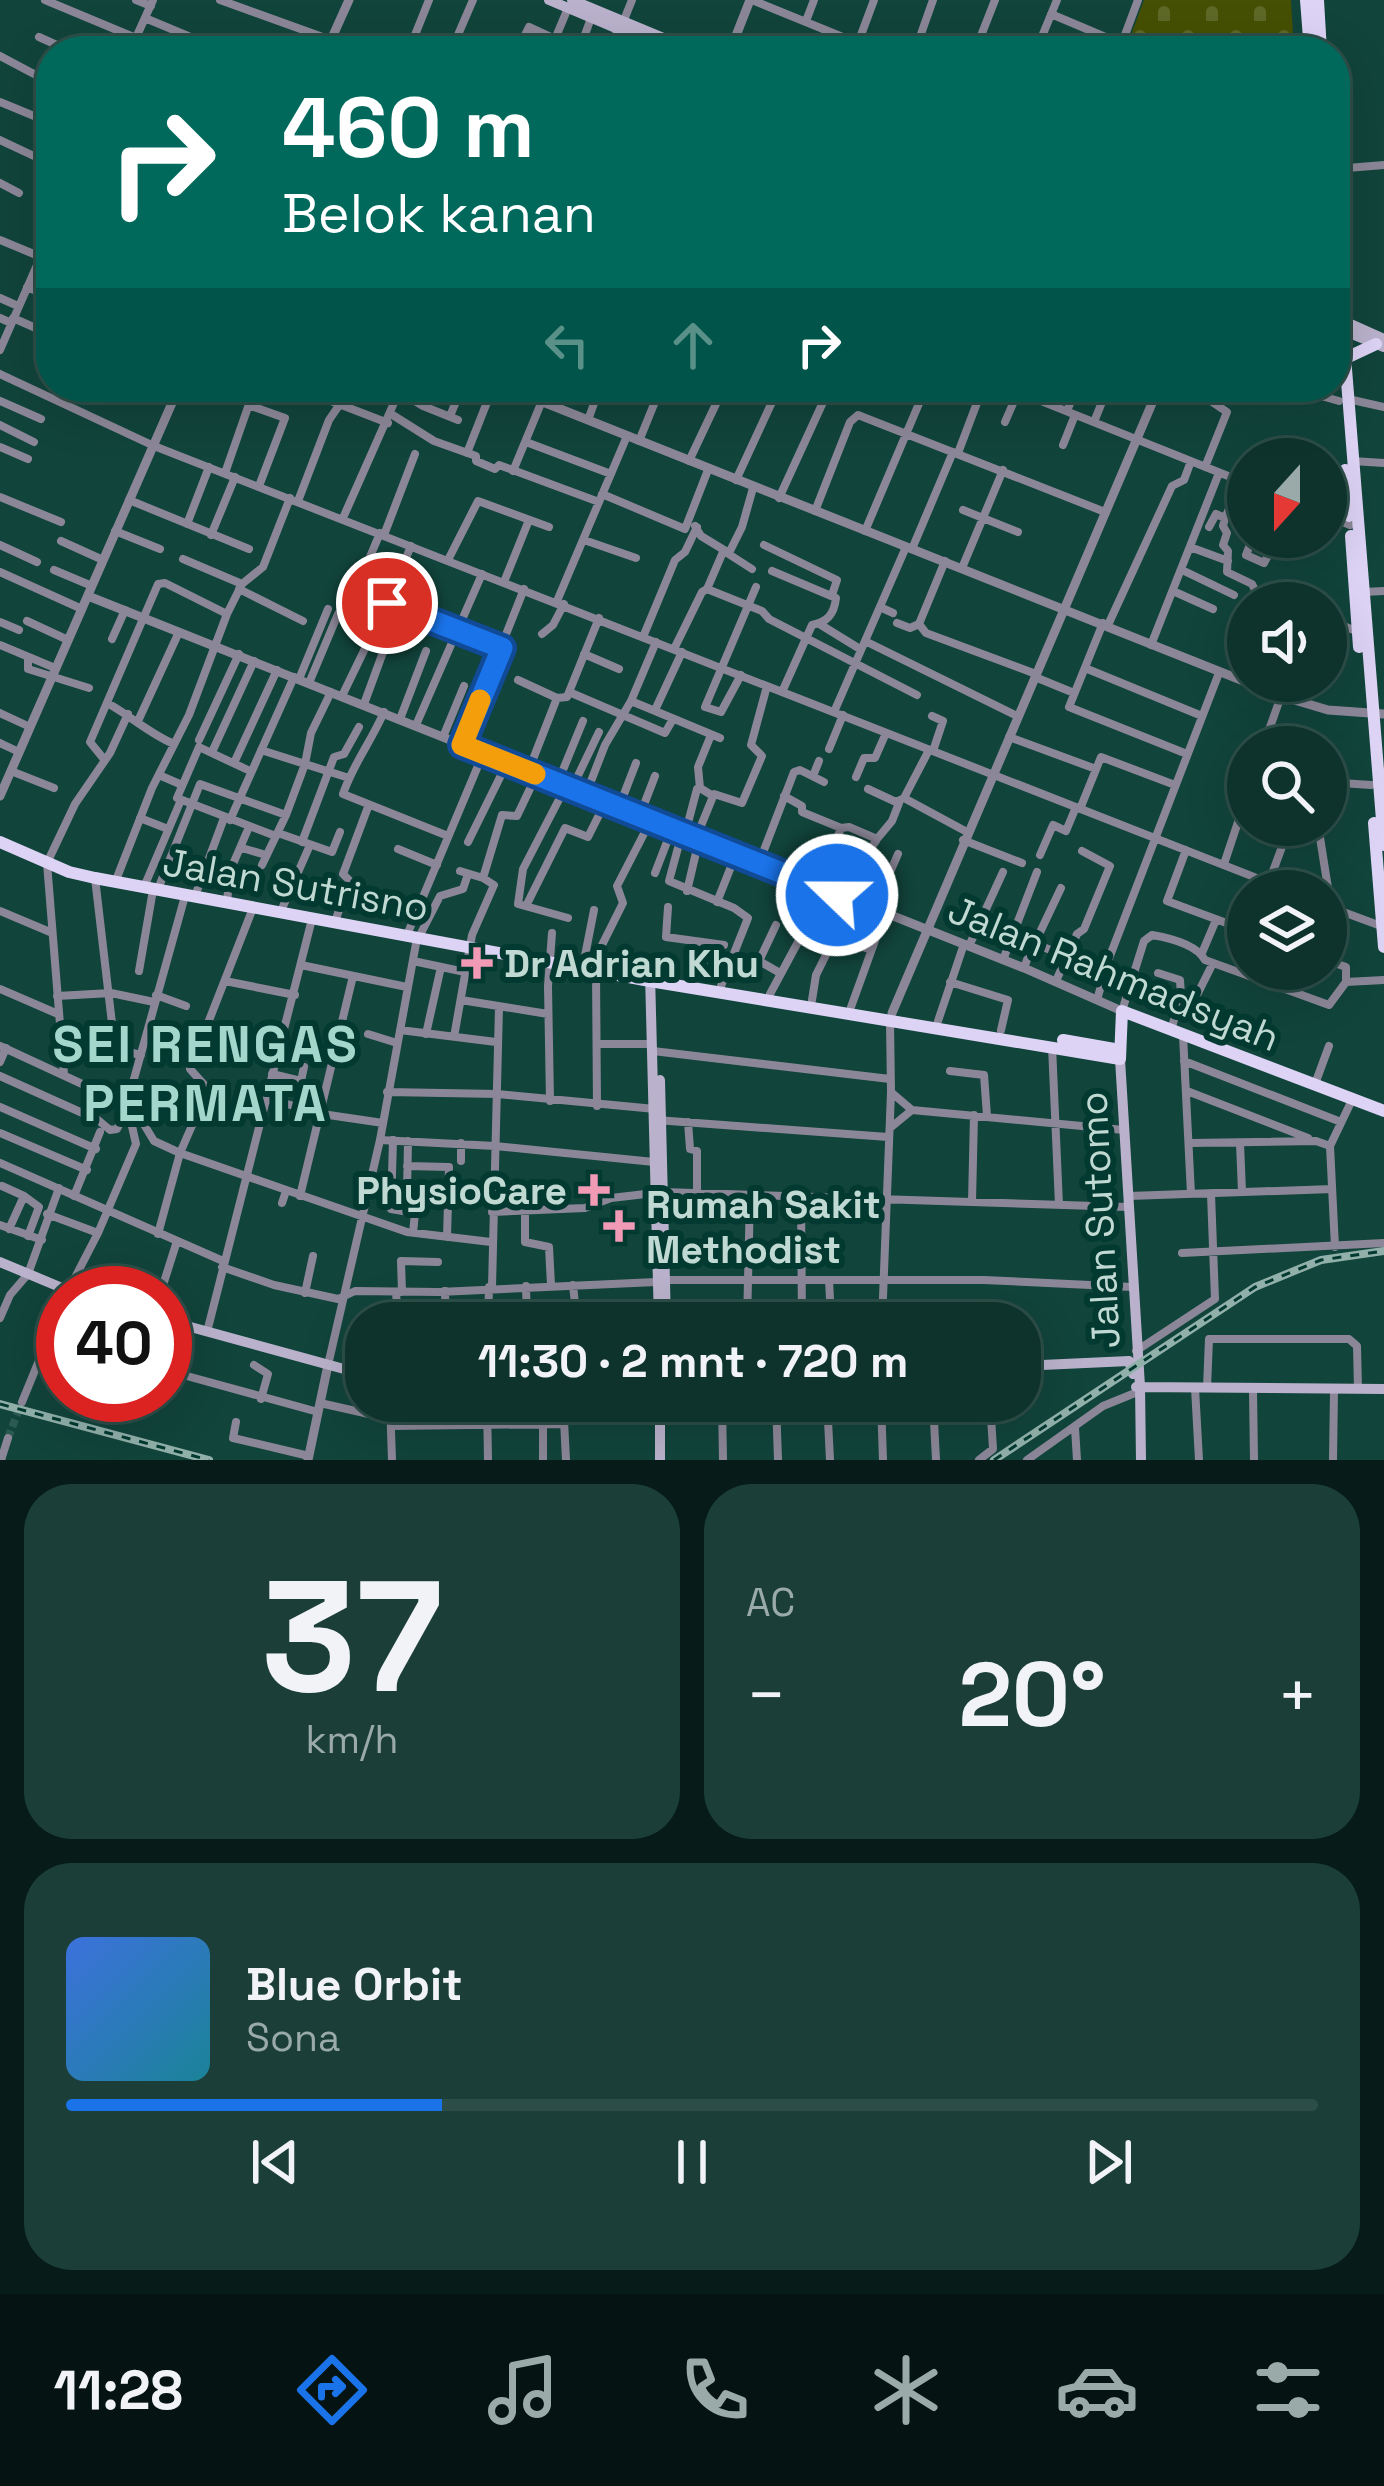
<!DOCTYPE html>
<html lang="id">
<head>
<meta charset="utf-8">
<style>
	body { margin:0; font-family:"Space Grotesk",sans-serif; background:#1b3f38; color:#f1f3f6; height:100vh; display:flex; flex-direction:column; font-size:45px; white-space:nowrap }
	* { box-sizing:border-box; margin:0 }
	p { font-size:39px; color:#9aaaa9 }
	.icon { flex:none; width:66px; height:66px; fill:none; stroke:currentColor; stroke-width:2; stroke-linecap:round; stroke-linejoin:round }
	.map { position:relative; height:1460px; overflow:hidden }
	.details { display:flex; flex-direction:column; gap:24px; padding:24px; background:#071c18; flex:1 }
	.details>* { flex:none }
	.guide { position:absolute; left:36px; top:36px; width:1314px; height:366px; border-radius:48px; box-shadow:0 12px 48px #0002,0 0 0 3px #2d4e48; background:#00695c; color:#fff; overflow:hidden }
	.needle { width:78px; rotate:201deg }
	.fabs { position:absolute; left:1227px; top:438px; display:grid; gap:24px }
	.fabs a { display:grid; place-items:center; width:120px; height:120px; border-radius:50%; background:#0d332c; box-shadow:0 12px 48px #0002,0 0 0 3px #2d4e48; font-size:60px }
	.speed { position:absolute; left:36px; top:1266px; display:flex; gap:24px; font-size:60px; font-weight:700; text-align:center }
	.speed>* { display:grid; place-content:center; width:156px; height:156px; border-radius:50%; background:#0d332c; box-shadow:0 12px 48px #0002,0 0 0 3px #2d4e48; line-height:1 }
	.speed .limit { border:18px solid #d22; background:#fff; color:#111 }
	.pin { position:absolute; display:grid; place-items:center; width:102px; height:102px; color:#fff; margin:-51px; border:6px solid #fff; border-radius:50%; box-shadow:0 3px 12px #0007 }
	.me { position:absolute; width:132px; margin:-66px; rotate:292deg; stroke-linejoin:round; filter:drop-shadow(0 0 9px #0008) }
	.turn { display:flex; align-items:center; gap:42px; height:252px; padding:0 48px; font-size:54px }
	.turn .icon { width:156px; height:156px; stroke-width:2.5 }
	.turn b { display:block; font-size:84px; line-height:102px }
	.lanes { display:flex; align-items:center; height:114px; padding:0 48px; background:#0003; justify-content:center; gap:60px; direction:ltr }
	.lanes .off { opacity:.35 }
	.big { font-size:90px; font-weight:600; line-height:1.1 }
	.details .card { flex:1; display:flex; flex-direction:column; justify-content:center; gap:18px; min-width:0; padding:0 42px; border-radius:48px; background:#1b3f38 }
	.details .dial { align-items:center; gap:0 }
	.dial b { font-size:156px; line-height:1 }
	.song { display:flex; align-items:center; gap:36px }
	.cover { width:144px; height:144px; border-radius:18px; background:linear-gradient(135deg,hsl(220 70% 55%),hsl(190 70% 35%)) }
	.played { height:12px; border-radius:6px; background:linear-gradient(90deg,#1a73e8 30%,#2d4e48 30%) }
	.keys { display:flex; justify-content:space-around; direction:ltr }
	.heat { display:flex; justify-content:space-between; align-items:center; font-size:66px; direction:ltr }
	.details .tiles { flex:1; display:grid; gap:24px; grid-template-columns:1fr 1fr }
	.card:last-child { grid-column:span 2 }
	.trip { position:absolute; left:345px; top:1302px; width:696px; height:120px; border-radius:48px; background:#0d332c; box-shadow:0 12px 48px #0002,0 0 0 3px #2d4e48; font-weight:600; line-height:120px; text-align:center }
	.tab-bar { display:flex; height:192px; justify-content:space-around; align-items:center; background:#051412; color:#9aaaa9 }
	.tab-bar .icon { width:84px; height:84px }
	.tab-bar .current { color:#1a73e8 }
	.tab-bar b { font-size:54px; color:#f1f3f6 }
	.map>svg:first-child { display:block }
	.cemetery { fill:url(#cemetery-stones) }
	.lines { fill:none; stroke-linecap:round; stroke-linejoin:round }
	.minor-tunnel { stroke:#2b5a52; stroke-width:8; stroke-dasharray:8 4; stroke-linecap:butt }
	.minor { stroke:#8c8798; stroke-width:8 }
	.tertiary { stroke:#8c8798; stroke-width:9 }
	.secondary { stroke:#bab2cc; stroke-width:10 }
	.primary { stroke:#ddd3f5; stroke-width:12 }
	.rail-casing { stroke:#90b0a9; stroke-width:8 }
	.rail { stroke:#023a31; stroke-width:3; stroke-dasharray:9; stroke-linecap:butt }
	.route-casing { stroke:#114b97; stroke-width:30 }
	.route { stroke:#1a73e8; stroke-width:21 }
	.slow { stroke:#f59e0b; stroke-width:21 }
	.poi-dot { fill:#f09ab6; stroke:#023a31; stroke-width:4.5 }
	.labels { text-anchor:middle; stroke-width:12; stroke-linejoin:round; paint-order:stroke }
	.street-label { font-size:39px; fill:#c0d9d2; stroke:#023a31 }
	.poi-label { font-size:39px; font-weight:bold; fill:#c0d9d2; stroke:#023a31; text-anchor:start }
	.district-label { font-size:51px; font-weight:bold; letter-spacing:3px; fill:#a4d7cb; stroke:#023a31 }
</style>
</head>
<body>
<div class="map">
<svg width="1384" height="1460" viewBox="0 0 1384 1460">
	<defs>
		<pattern id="cemetery-stones" width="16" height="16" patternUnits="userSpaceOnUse" patternTransform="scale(3)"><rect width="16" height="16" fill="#455004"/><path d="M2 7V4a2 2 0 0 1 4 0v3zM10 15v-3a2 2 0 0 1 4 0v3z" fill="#5e6928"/></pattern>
	</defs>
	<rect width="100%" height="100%" fill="#11443b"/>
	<path class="cemetery" d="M1144,0h147l3,51h-169z"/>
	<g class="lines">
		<path class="minor-tunnel" d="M8,1438l14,-36"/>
		<path class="minor" d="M45,0l91,38
			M136,0l15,6
			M220,0l111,40
			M752,0l125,51
			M1051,14l71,30
			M145,18l79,33
			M624,20l8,-20
			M806,21l8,-21
			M39,37l31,14
			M858,43l16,-43
			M130,51l23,-51
			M394,51l4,-9 13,3 18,-45
			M451,51l22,-51
			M517,51l12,-24 26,12
			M550,51l18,-43
			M579,51l12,-33
			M609,51l9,-22
			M915,51l18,-51
			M975,51l20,-51
			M1036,51l21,-51
			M1119,51l19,-51
			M0,56l51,27
			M0,102l51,21
			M0,140l51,24
			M1335,169l49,-4
			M0,183l19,10
			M0,240l41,17
			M27,287l24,10
			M0,298l18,8
			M0,318l11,5
			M13,318l34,15 4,12
			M0,350l51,-117
			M1335,356h1
			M0,374l154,72 1136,445
			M378,387l19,8
			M1006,387l242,97
			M1190,387l37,25 -22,55
			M1289,387l50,14
			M882,389l1,-2
			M399,391l24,15 35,14
			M1037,399l4,-12
			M1348,399l36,8
			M0,401l41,18
			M331,401l57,22
			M251,406l34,12 -26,68
			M1067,411l10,-24
			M391,414l43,27 42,15v5l19,8 4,-4 100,37
			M450,416l12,-29
			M588,420l12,-33
			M1005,422l13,-30
			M1094,422l14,-35
			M0,425l34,17
			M639,441l22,-54
			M526,442l85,32
			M1063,445l12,-30
			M0,447l28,12
			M467,453l26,-66
			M958,453l25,-66
			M689,461l35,-74
			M1352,461l32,2
			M513,471l29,-70
			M225,473l30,-86
			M736,480l43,-93
			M602,494l83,35 23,-59
			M0,497l61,25
			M779,498l51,-111
			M129,500l120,49
			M298,501l31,-81 11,-16
			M963,510l55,22
			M815,511l35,-89 8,-7 247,97
			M1326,515l24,10
			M343,518l58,-131
			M1225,518l-2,8 4,7 -4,12 5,6 -1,21 25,12 3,6 31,13
			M187,524l22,-57
			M695,526l6,10 28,17 13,-26 11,-39
			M1209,527l7,-13 9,4 16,-37
			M115,531l45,18
			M865,531l61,-144
			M380,533l-18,43 30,14
			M211,535l24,-58
			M384,535l31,-81
			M1253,537l-7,18 18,8 11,-20 -2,-6
			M584,540l52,18
			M61,541l42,19
			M0,545l37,17
			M764,545l73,35 -5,15
			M411,546l-24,57 115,45
			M1190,547l38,14
			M912,549l41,-97
			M727,553l25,16
			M183,559l59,25
			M448,560l30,-59 71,26
			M962,568l41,-98
			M54,570l38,16
			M1182,570l52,25
			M772,571l64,27c-2,17 -9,24 -24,27l-30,67
			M0,572l82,37
			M504,582l25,-62
			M239,589l64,32
			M707,589l16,-37
			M1173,591l40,18
			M1364,592l20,-1
			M557,601l70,-165
			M882,608l11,5
			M1326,619l30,12
			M27,621l41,19
			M0,622l19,8
			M897,623l13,5 9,-4
			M1103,623l-34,84 118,47
			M919,624l7,9 110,41
			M919,624l26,-63
			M821,625l39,24
			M1108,625l64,-139 12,-6 7,-19
			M542,634l11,-9 11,-21
			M643,637l32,-77 10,-8 12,-25
			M112,639l13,-29
			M865,641l152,75
			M656,642l-25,59 89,37
			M0,645l55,23
			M1151,645l68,-172
			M674,649l28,-57 5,-3 55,22 7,8 148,76
			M584,654l35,15
			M28,657v12l61,19
			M1085,668l117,48
			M741,675l-20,37 -16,-5 51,-120
			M1035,677l39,16
			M299,679l29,-70
			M518,680l39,18
			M309,683l29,-69
			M569,692l96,41 8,-14
			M342,696l45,-93
			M109,704c23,13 41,30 65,40
			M364,704l25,-68
			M655,710l27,-58
			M384,712c-13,30 -31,52 -41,82l105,42
			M834,712l72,-165
			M0,713l30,14
			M932,716l11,5 -10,30
			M400,719l26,-68
			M138,721l41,-89
			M416,725l66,-151
			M711,735l-13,32 2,21 13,8
			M443,737l21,-51
			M1009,737l87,32
			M199,740l40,-86
			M0,743l19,9
			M462,745l62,-156
			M1263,747l18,-51
			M829,749l14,-34
			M261,750l88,28
			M212,752l42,-91
			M103,758l-13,-16 68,-158 7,-1 62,31
			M234,763l43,-93
			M11,771l43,17
			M250,771l-51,-24 -22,51 96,37
			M528,772l29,-74 10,-1 32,-79
			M159,775l23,10
			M813,776l6,-15
			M856,777l8,-19h11l11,-25
			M558,782l25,-61
			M1326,782l45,3
			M566,786l-43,83 -5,35 50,14
			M572,788l27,-56
			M868,789l28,13 8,-4 63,34
			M586,794l19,-49 26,-44
			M784,796l18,10v6l39,16
			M904,798l25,-48
			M619,807l17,-44
			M1080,809l21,-52 74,28
			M640,815l15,-39
			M140,818l28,11
			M230,820l64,-143
			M1318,825l13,82
			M278,833l54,19 8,-20
			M682,833l-13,48 65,27 14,10 -27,68
			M685,834l12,-45
			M696,838l18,-44 28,9 20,-47 -11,-11 16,-59
			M963,840l59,23
			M302,842l32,-85 10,-3 15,-27
			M468,842l39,-79
			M242,848l24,7
			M398,849l39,16
			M1186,850l-19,51 81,30
			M1040,855l13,-30 13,6 10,-24
			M759,863l35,-91 6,-2 24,12
			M1224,864l24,-72
			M262,865l24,-50 19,-51 6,-31 20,-41
			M460,871l23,7 19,-63 15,1 20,-42
			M655,873l17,-44
			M95,878l20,171
			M116,880l36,-92 37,-73 38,-101 15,-30 21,-17 27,-69
			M1269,882l21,-57
			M144,887l37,-87
			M819,887l22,-59 8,-1 28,12 15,-18 7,-18
			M158,889l42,-105 86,31
			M687,891l12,-51
			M837,895l39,-54
			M195,896l29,-78
			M227,902l3,-31 19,-44
			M717,902l19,-48
			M526,906l39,-78 23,9 18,-36
			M1327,906l54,20
			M668,907l-2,30 58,8
			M874,909l24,-55
			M0,911l50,21
			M281,911l29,-66
			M335,922l14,-42 -6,-6 25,-67
			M980,923l52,23 -8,22
			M776,925l-17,36 21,12
			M807,926l64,24
			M407,935l76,-181
			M419,937l21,-41 23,-7 5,-15
			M969,946l34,-74
			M1033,947l28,-59
			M1043,947l62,25
			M1202,953l14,-33
			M694,958l34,6
			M1003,960l34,-88
			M413,961l52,11
			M301,965l106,22
			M583,966l11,-56
			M597,966l4,-19 22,-44 -6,-17 34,-66
			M139,971l14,-81
			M596,971l1,135
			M1107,973l23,8
			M1158,973l22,7 1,16 -10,34
			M1131,977l44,22
			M690,980l7,-38
			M225,981l70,14
			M1056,981l21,-47 7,-5 26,-63 -28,-15
			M950,982l58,18 -7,30
			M1346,982l38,-2
			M0,989l58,25
			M1198,993l15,-30
			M770,994l56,-104
			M156,995l30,11
			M57,996l54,-3 43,9
			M461,1000l87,14
			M812,1000l4,-25 19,-38
			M1097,1000l11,-39 111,-288
			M851,1007l34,-94
			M1122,1011l22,-70 8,-6c18,3 44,9 53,25l124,45 17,-23v-15l-20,-7
			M938,1021l26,-77
			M400,1030l96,12
			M368,1034l29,9
			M426,1034l15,-67
			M1183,1035l8,159
			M454,1037l18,-102 22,-50 -11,-7
			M598,1044h48
			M0,1046l134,62 20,33 26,12 227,79 84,10
			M1052,1046l7,159
			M653,1051l237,28
			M62,1053l53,-4 26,6
			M1184,1061l157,61
			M0,1062l6,-14
			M950,1071l34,4 3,41
			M64,1074l-17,-211 28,-59 35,-51 18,-39
			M272,1074l29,7 3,-14
			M0,1076l98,44 12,10 7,-1 4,-8 -3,-20
			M1315,1084l14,-38
			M1187,1091l121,47
			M387,1092l111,2 157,15
			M892,1093l20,17 212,20
			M266,1098l56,16 61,9
			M550,1101l-2,-115 4,-53
			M0,1107l96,42
			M656,1120l232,17
			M688,1122l2,27 7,2v42
			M890,1128l22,-18
			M0,1133l87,37
			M380,1140l115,6 159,16
			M393,1140l-2,69 24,4 -2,20
			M461,1143v18
			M1190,1143l126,-2 14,5
			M1240,1143l2,49
			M0,1163l223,98
			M407,1166l42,1 -2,70
			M2,1186l22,10 -15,33
			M407,1193l1,-52
			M24,1196l15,11 -11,29
			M74,1196l26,-64
			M300,1196l53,-220
			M1129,1196l203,-7
			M801,1197l1,126
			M972,1202l2,-87
			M282,1203l4,-12
			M525,1208v34l24,5 2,38
			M492,1212l93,-4 26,-10 52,-6 465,15
			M47,1214l51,19
			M0,1225l42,15
			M158,1234l22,-81 28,-64 -18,-20 63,-161
			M1335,1247l-5,-101 22,-46
			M1182,1253l202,-10
			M222,1267l52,18 64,14 17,-8 84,1 217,-10
			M665,1280h319l148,7
			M829,1280l2,39
			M164,1282l13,-41
			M573,1285l4,38
			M526,1286l1,37
			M492,1287l7,-280
			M445,1291l1,32
			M396,1292l2,31
			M402,1292l-1,-31 37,1
			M67,1293l31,-60 38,-89 -9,-40 58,-208
			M305,1293l8,-37
			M0,1318l10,-23 18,-21 31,-86
			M488,1323l1,-36
			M747,1323l3,-128
			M882,1323l9,-231 -1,-70
			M207,1332l105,-413
			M1136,1351l79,-52 -4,-105
			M254,1365l14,9 -7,25
			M328,1365l52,-225 37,-202
			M165,1370l153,42
			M1195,1388l4,72
			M1207,1388l2,-49h140l8,7 1,43
			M1253,1390l1,70
			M487,1401l1,59
			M563,1401l3,59
			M722,1401l1,59
			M776,1401l2,59
			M827,1401l3,59
			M881,1401l2,59
			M933,1401l3,59
			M22,1402l41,-100
			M390,1402l2,58
			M320,1403l49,11 3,-12 18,2
			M236,1422l-3,16 76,18
			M543,1424v36
			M391,1426l172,-2
			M1075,1428l2,32
			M1,1460l7,-22
			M979,1460l14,-11 -3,-48
			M1027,1460l76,-54 32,-13
			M1333,1460l1,-69"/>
		<path class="tertiary" d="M326,51l23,-51
			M730,51l20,-51
			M505,387l776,309 47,14 56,4
			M88,596l936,372 98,43
			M0,796l179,-409
			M892,1013l267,-626
			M0,1460h1
			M308,1460l20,-95"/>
		<path class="secondary" d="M549,0l121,51
			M572,0l123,51
			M1335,317l49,22
			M1335,327l49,20
			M650,974l9,349
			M1120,1059l20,327 1,74
			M660,1080l6,243
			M0,1262l74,31
			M165,1320l201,55
			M1020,1366l109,-5 4,13
			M1136,1387l248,2
			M660,1401v59"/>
		<path class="primary" d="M1306,0l4,51
			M1318,0l3,51
			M1335,231l49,614
			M1344,359l32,-15
			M1345,470l4,46
			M1351,536l8,111
			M1374,823l10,124
			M0,842l69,30 26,6 555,103 470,78 2,-48 262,100
			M1063,1040l57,10"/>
		<defs>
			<path id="rail" d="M0,1404l209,56
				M994,1460l261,-173 66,-27 63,-9"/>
		</defs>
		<use href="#rail" class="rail-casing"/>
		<use href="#rail" class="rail"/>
	</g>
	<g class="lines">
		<defs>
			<path id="route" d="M387,603l115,45 -40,97 375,150"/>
		</defs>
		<use href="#route" class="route-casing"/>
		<use href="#route" class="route"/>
		<path class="slow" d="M480,700l-18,45 73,29"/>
	</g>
	<g class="poi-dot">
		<path d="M471 945h12v12h12v12h-12v12h-12v-12h-12v-12h12z"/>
		<path d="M588 1172h12v12h12v12h-12v12h-12v-12h-12v-12h12z"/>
		<path d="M613 1208h12v12h12v12h-12v12h-12v-12h-12v-12h12z"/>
	</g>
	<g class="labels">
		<g class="street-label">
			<text transform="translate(296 884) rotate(10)" y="14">Jalan Sutrisno</text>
			<text transform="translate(1114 973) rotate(22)" y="14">Jalan Rahmadsyah</text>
			<text transform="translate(1099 1220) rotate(-93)" y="14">Jalan Sutomo</text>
		</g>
		<g class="poi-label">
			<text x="504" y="977">Dr Adrian Khu</text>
			<text x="567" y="1204" text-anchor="end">PhysioCare</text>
			<text x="646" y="1218">Rumah Sakit<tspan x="646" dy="45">Methodist</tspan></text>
		</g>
		<g class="district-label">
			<text x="206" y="1062">SEI RENGAS<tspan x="206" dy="59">PERMATA</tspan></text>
		</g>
	</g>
</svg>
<div class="fabs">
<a><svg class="needle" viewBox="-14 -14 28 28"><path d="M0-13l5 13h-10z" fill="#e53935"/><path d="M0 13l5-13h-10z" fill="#9aaaa9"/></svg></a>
<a><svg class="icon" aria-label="sound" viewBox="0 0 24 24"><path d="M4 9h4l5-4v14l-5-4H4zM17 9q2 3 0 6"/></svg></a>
<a><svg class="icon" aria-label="search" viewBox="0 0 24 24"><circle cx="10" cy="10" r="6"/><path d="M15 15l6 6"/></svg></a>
<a><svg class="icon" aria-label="layers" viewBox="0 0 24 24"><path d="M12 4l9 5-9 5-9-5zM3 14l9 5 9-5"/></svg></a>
</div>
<div class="speed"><div class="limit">40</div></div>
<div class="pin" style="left:387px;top:603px;background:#d93025"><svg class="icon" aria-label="arrive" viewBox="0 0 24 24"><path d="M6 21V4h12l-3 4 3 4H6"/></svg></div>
<svg class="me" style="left:837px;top:895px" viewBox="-20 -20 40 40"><circle r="17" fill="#1a73e8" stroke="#fff" stroke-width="3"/><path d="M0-11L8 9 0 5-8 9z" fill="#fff"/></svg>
<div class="trip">11:30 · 2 mnt · 720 m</div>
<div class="guide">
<div class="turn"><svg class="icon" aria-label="right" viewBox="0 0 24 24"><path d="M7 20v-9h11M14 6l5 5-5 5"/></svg><div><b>460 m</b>Belok kanan</div></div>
<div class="lanes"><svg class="icon off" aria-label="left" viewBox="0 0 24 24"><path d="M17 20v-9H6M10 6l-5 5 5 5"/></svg><svg class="icon off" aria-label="ahead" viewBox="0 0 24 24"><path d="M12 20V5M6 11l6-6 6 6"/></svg><svg class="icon" aria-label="right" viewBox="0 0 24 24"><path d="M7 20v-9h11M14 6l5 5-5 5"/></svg></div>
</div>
</div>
<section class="details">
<div class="tiles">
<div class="card dial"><b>37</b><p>km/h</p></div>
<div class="card"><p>AC</p>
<div class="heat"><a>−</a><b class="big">20°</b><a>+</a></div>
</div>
<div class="card">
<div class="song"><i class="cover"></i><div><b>Blue Orbit</b><p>Sona</p></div></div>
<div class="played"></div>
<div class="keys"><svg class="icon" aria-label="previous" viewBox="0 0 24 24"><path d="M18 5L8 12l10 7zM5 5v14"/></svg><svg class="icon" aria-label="pause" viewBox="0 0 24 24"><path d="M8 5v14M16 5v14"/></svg><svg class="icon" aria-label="next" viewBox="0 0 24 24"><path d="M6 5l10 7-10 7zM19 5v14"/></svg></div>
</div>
</div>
</section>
<nav class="tab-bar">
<b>11:28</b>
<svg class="icon current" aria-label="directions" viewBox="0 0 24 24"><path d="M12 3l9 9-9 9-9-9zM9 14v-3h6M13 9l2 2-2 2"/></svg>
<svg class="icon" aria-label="music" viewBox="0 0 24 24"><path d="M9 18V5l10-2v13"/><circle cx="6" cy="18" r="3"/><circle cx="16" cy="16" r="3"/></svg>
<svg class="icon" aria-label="phone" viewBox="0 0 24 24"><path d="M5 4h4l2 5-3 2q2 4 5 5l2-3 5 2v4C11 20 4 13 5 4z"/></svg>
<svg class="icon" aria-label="climate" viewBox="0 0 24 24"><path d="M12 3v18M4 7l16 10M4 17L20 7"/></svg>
<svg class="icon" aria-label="car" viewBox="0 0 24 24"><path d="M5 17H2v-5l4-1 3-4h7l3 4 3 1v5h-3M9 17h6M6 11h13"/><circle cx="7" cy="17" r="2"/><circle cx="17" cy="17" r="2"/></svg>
<svg class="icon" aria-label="filters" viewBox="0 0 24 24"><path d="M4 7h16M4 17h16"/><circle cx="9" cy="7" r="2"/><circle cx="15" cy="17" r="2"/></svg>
</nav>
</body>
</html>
